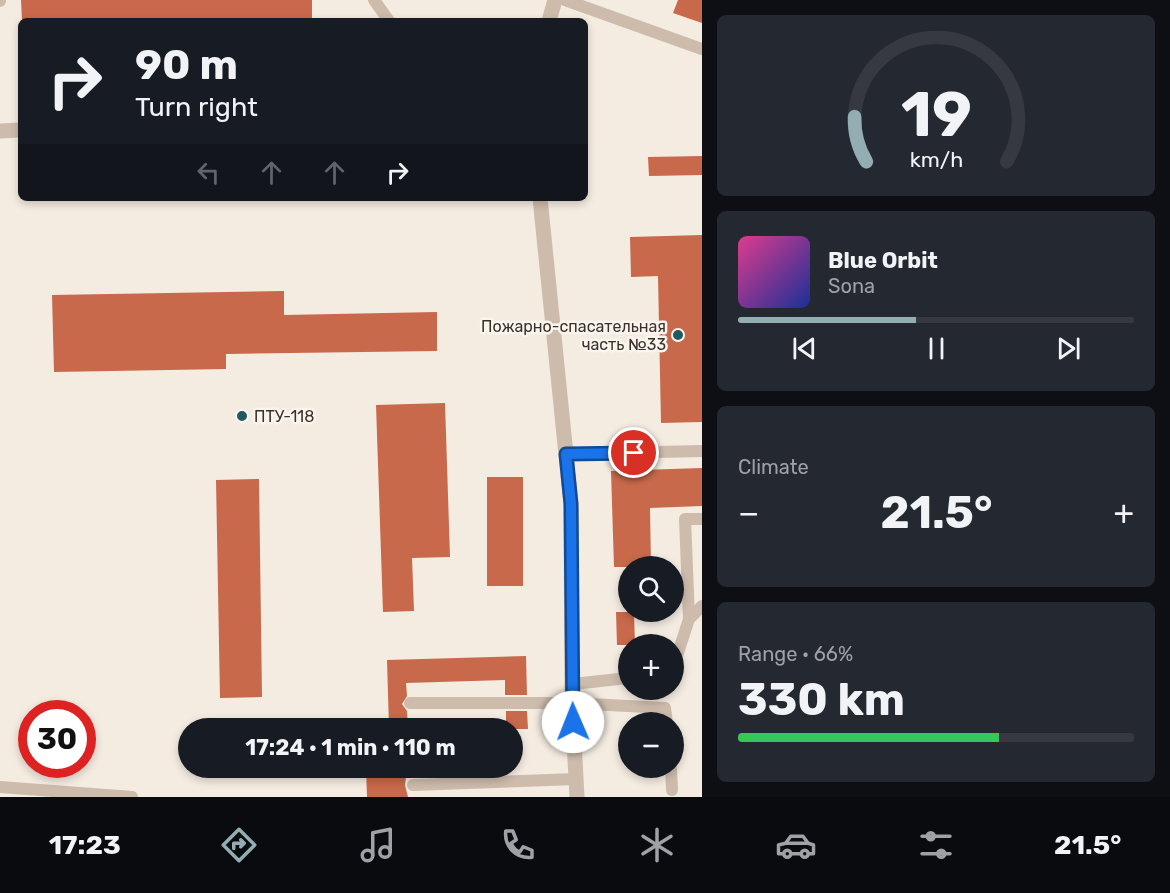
<!DOCTYPE html>
<html lang="en">
<head>
<meta charset="utf-8">
<style>
	body { margin:0; font-family:Rubik,sans-serif; background:#242831; color:#f1f3f6; height:100vh; display:flex; flex-direction:column; font-size:22px; white-space:nowrap }
	* { box-sizing:border-box; margin:0 }
	p { font-size:20px; color:#9ea1a6 }
	.icon { flex:none; width:33px; height:33px; fill:none; stroke:currentColor; stroke-width:2; stroke-linecap:round; stroke-linejoin:round }
	.map { position:relative; flex:1; overflow:hidden }
	.details { display:flex; flex-direction:column; gap:15px; padding:15px; background:#0d0f14; width:468px }
	.details>* { flex:none }
	.top-card { position:absolute; left:18px; top:18px; width:570px; height:183px; border-radius:9px; box-shadow:0 3px 9px #0003; background:#171b24; color:#f1f3f6; overflow:hidden }
	.controls { position:absolute; left:618px; top:556px; display:grid; gap:12px }
	.controls a { display:grid; place-items:center; width:66px; height:66px; border-radius:50%; background:#171b24; box-shadow:0 3px 9px #0003; font-size:30px }
	.speed { position:absolute; left:18px; top:700px; display:flex; gap:12px; font-size:30px; font-weight:700; text-align:center }
	.speed>* { display:grid; place-content:center; width:78px; height:78px; border-radius:50%; background:#171b24; box-shadow:0 3px 9px #0003; line-height:1 }
	.speed .limit { border:9px solid #d22; background:#fff; color:#111 }
	.pin { position:absolute; display:grid; place-items:center; width:51px; height:51px; color:#fff; margin:-26px; border:3px solid #fff; border-radius:50%; box-shadow:0 2px 6px #0007 }
	.me { position:absolute; width:66px; margin:-33px; rotate:359deg; stroke-linejoin:round; filter:drop-shadow(0 0 4px #0008) }
	.turn { display:flex; align-items:center; gap:21px; height:126px; padding:0 18px; font-size:27px }
	.turn .icon { width:78px; height:78px; stroke-width:2.5 }
	.turn b { display:block; font-size:42px; line-height:51px }
	.lanes { display:flex; align-items:center; height:57px; padding:0 18px; background:#0003; justify-content:center; gap:30px; direction:ltr }
	.lanes .off { opacity:.35 }
	.big { font-size:45px; font-weight:700; line-height:1.1 }
	.details .card { flex:1; display:flex; flex-direction:column; justify-content:center; gap:9px; min-width:0; padding:0 21px; border-radius:9px; background:#242831 }
	.details .dial { align-items:center; gap:0 }
	.dial svg { height:156px; overflow:visible; fill:none; stroke:#363941; stroke-width:7; stroke-linecap:round; text-anchor:middle }
	.dial text { fill:#f1f3f6; stroke:none }
	.song { display:flex; align-items:center; gap:18px }
	.cover { width:72px; height:72px; border-radius:9px; background:linear-gradient(135deg,hsl(330 70% 55%),hsl(230 70% 35%)) }
	.played { height:6px; border-radius:3px; background:linear-gradient(90deg,#92aeb2 45%,#363941 45%) }
	.keys { display:flex; justify-content:space-around; direction:ltr }
	.heat { display:flex; justify-content:space-between; align-items:center; font-size:33px; direction:ltr }
	.charge { height:9px; border-radius:4px; background:linear-gradient(90deg,#34c759 66%,#363941 0) }
	.trip { position:absolute; left:178px; top:718px; width:345px; height:60px; border-radius:30px; background:#171b24; box-shadow:0 3px 9px #0003; font-weight:700; line-height:60px; text-align:center }
	.dock { display:flex; height:96px; justify-content:space-around; align-items:center; background:#090b0e; color:#9ea1a6 }
	.dock .icon { width:42px; height:42px }
	.dock .selected { color:#92aeb2 }
	.dock b { font-size:27px; color:#f1f3f6 }
	main { display:flex; flex:1; min-height:0 }
	.map>svg:first-child { display:block }
	.building { fill:#c8694b }
	.lines { fill:none; stroke-linecap:round; stroke-linejoin:round }
	.lane { stroke:#cdbbac; stroke-width:12 }
	.street { stroke:#cdbbac; stroke-width:15 }
	.route-casing { stroke:#114b97; stroke-width:15 }
	.route { stroke:#1a73e8; stroke-width:10 }
	.poi-dot { fill:#1f5a5e; stroke:#fbf5ee; stroke-width:2 }
	.labels { text-anchor:middle; stroke-width:5; stroke-linejoin:round; paint-order:stroke }
	.poi-label { font-size:16px; fill:#3b302b; stroke:#fbf5ee; text-anchor:end }
</style>
</head>
<body>
<main>
<div class="map">
<svg width="702" height="797" viewBox="0 0 702 797">
	<rect width="100%" height="100%" fill="#f4ebe1"/>
	<path class="building" d="M21,0h291v21h-290z
		M678,0h24v23l-29,-10z
		M702,156v19l-53,1 -1,-19z
		M702,235v187l-41,1 -3,-147 -27,1 -1,-40z
		M284,291v24l153,-3v39l-211,3v15l-172,3 -2,-77z
		M445,403l5,154 -38,1 2,53 -31,1 -7,-207z
		M702,468v38l-52,2 1,59h-37l-3,-96z
		M487,477h36v109h-36z
		M259,479l3,218 -42,1 -4,-218z
		M616,612h18l1,33h-18z
		M526,656l1,39h-22v-15l-99,3 1,13 -5,8 5,7 1,16 -19,1 -2,-68z
		M506,711h21l1,18h-22z
		M366,768h41l-2,17 3,12h-41z"/>
	<g class="lines">
		<path class="lane" d="M374,0l15,21
			M565,0l137,49
			M0,1v-1
			M566,454l136,-3
			M689,619l13,-13
			M674,665l15,-46 -4,-100h17
			M573,684l55,-6
			M410,703h162l93,5 2,15
			M671,768l1,22
			M413,785l163,-6
			M0,787l132,10"/>
		<path class="street" d="M549,21l6,-21
			M0,131l21,-1
			M540,198l31,306 1,199 5,94"/>
	</g>
	<g class="lines">
		<defs>
			<path id="route" d="M573,722l-2,-218 -5,-50 68,-1"/>
		</defs>
		<use href="#route" class="route-casing"/>
		<use href="#route" class="route"/>
	</g>
	<g class="poi-dot">
		<circle cx="678" cy="335" r="6"/>
		<circle cx="242" cy="416" r="6"/>
	</g>
	<g class="labels">
		<g class="poi-label">
			<text x="666" y="332">Пожарно-спасательная<tspan x="666" dy="18">часть №33</tspan></text>
			<text x="254" y="422" text-anchor="start">ПТУ-118</text>
		</g>
	</g>
</svg>
<div class="controls">
<a><svg class="icon" aria-label="search" viewBox="0 0 24 24"><circle cx="10" cy="10" r="6"/><path d="M15 15l6 6"/></svg></a>
<a>+</a>
<a>−</a>
</div>
<div class="speed"><div class="limit">30</div></div>
<div class="pin" style="left:634px;top:453px;background:#d93025"><svg class="icon" aria-label="arrive" viewBox="0 0 24 24"><path d="M6 21V4h12l-3 4 3 4H6"/></svg></div>
<svg class="me" style="left:573px;top:722px" viewBox="-20 -20 40 40"><circle r="19" fill="#fff"/><path d="M0-13L10 11 0 6-10 11z" fill="#1a73e8"/></svg>
<div class="trip">17:24 · 1 min · 110 m</div>
<div class="top-card">
<div class="turn"><svg class="icon" aria-label="right" viewBox="0 0 24 24"><path d="M7 20v-9h11M14 6l5 5-5 5"/></svg><div><b>90 m</b>Turn right</div></div>
<div class="lanes"><svg class="icon off" aria-label="left" viewBox="0 0 24 24"><path d="M17 20v-9H6M10 6l-5 5 5 5"/></svg><svg class="icon off" aria-label="ahead" viewBox="0 0 24 24"><path d="M12 20V5M6 11l6-6 6 6"/></svg><svg class="icon off" aria-label="ahead" viewBox="0 0 24 24"><path d="M12 20V5M6 11l6-6 6 6"/></svg><svg class="icon" aria-label="right" viewBox="0 0 24 24"><path d="M7 20v-9h11M14 6l5 5-5 5"/></svg></div>
</div>
</div>
<section class="details">
<div class="card dial"><svg viewBox="0 0 100 80">
<path d="M14 69A42 42 0 1 1 86 69"/>
<path d="M14 69A42 42 0 0 1 8 46" stroke="#92aeb2"/>
<text x="50" y="56" font-size="32" font-weight="700">19</text>
<text x="50" y="72" font-size="11">km/h</text>
</svg></div>
<div class="card">
<div class="song"><i class="cover"></i><div><b>Blue Orbit</b><p>Sona</p></div></div>
<div class="played"></div>
<div class="keys"><svg class="icon" aria-label="previous" viewBox="0 0 24 24"><path d="M18 5L8 12l10 7zM5 5v14"/></svg><svg class="icon" aria-label="pause" viewBox="0 0 24 24"><path d="M8 5v14M16 5v14"/></svg><svg class="icon" aria-label="next" viewBox="0 0 24 24"><path d="M6 5l10 7-10 7zM19 5v14"/></svg></div>
</div>
<div class="card"><p>Climate</p>
<div class="heat"><a>−</a><b class="big">21.5°</b><a>+</a></div>
</div>
<div class="card"><p>Range · 66%</p><b class="big">330 km</b><div class="charge"></div></div>
</section>
</main>
<nav class="dock">
<b>17:23</b>
<svg class="icon selected" aria-label="directions" viewBox="0 0 24 24"><path d="M12 3l9 9-9 9-9-9zM9 14v-3h6M13 9l2 2-2 2"/></svg>
<svg class="icon" aria-label="music" viewBox="0 0 24 24"><path d="M9 18V5l10-2v13"/><circle cx="6" cy="18" r="3"/><circle cx="16" cy="16" r="3"/></svg>
<svg class="icon" aria-label="phone" viewBox="0 0 24 24"><path d="M5 4h4l2 5-3 2q2 4 5 5l2-3 5 2v4C11 20 4 13 5 4z"/></svg>
<svg class="icon" aria-label="climate" viewBox="0 0 24 24"><path d="M12 3v18M4 7l16 10M4 17L20 7"/></svg>
<svg class="icon" aria-label="car" viewBox="0 0 24 24"><path d="M5 17H2v-5l4-1 3-4h7l3 4 3 1v5h-3M9 17h6M6 11h13"/><circle cx="7" cy="17" r="2"/><circle cx="17" cy="17" r="2"/></svg>
<svg class="icon" aria-label="filters" viewBox="0 0 24 24"><path d="M4 7h16M4 17h16"/><circle cx="9" cy="7" r="2"/><circle cx="15" cy="17" r="2"/></svg>
<b>21.5°</b>
</nav>
</body>
</html>
